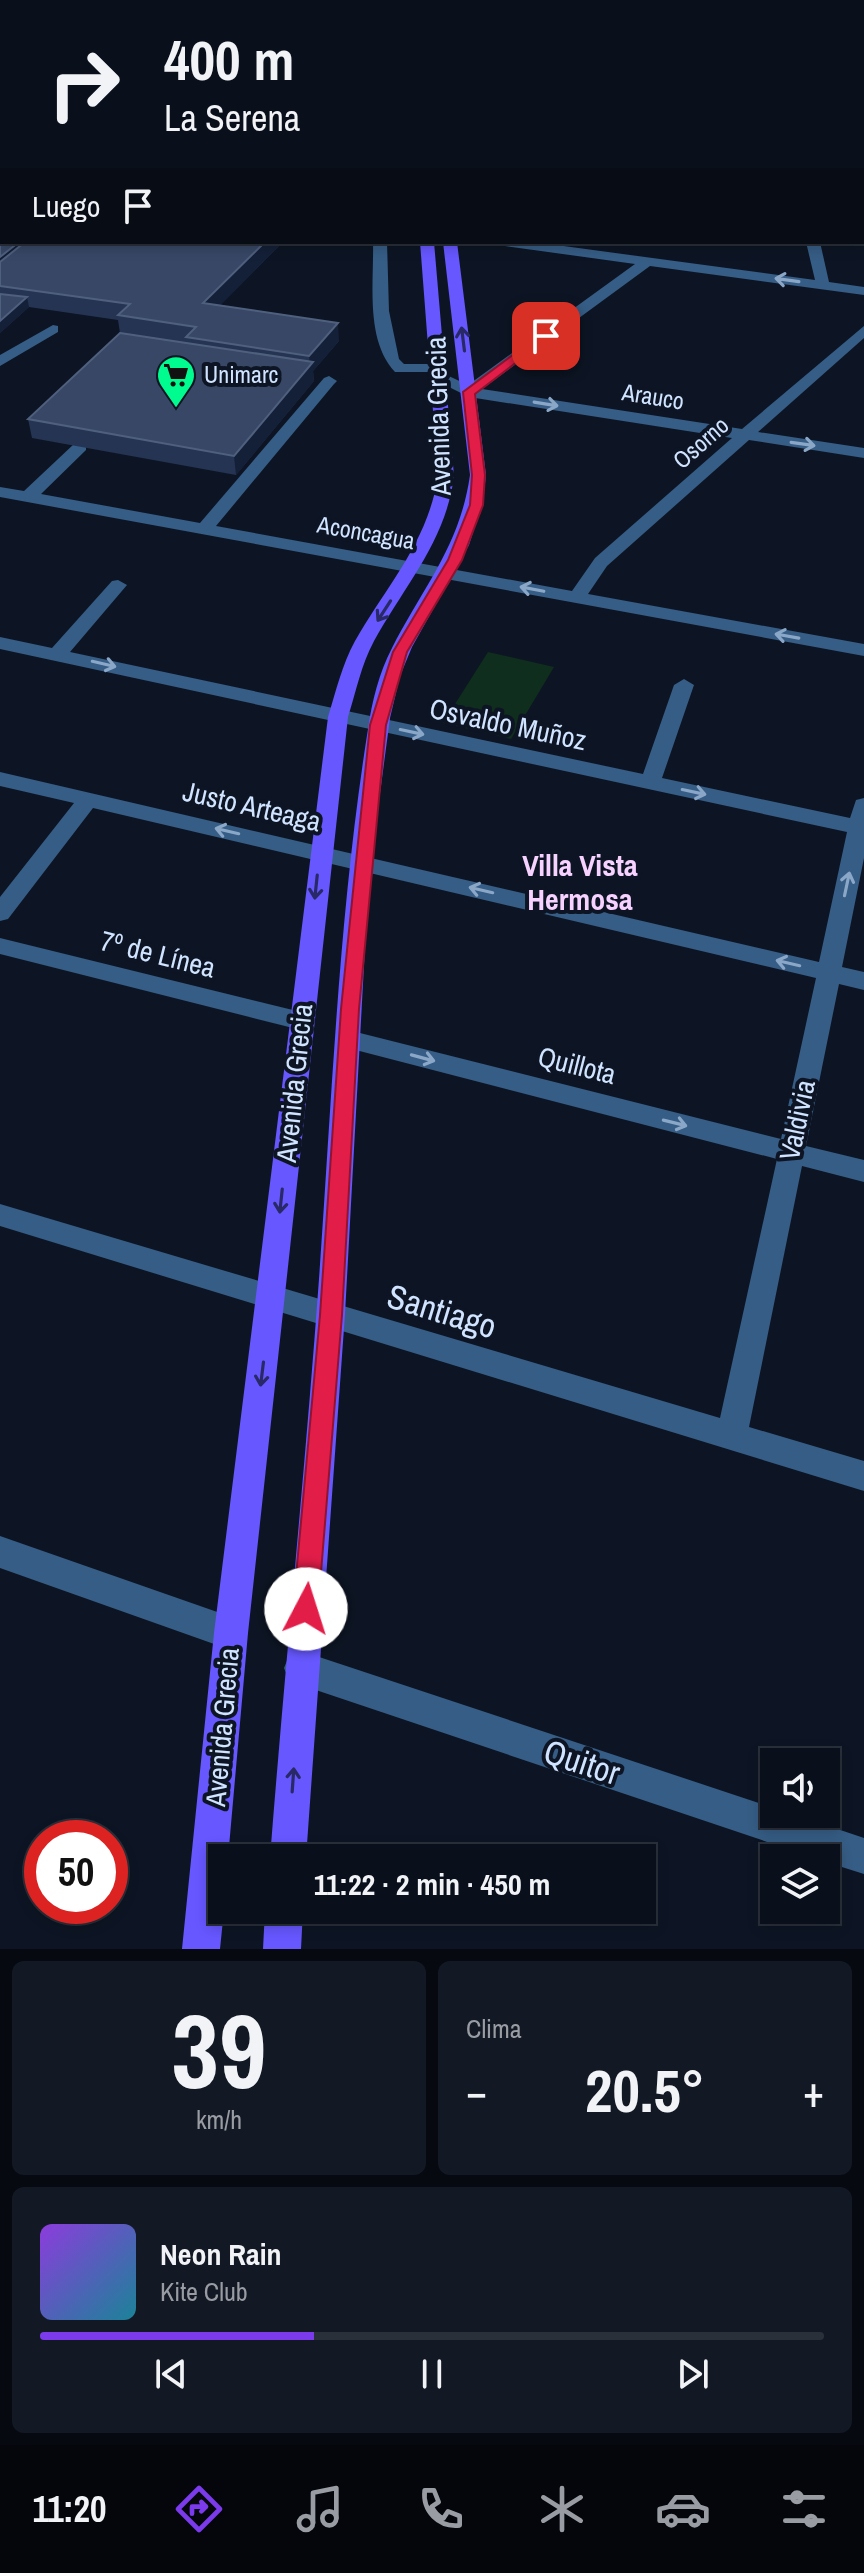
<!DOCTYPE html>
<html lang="es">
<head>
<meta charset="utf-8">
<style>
	body { margin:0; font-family:"Archivo Narrow",sans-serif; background:#131924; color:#f1f3f6; height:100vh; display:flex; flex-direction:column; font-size:30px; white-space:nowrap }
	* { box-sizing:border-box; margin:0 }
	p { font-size:26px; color:#999da3 }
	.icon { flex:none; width:44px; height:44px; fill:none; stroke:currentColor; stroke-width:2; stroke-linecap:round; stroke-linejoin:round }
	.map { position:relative; height:1949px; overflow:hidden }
	.details { display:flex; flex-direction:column; gap:12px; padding:12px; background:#06090f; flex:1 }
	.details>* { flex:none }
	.banner { position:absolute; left:0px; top:0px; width:864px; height:244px; box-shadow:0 4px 12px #0003,0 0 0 2px #2a303a; background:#0a101b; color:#f1f3f6; overflow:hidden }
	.controls { position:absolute; left:760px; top:1748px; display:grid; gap:16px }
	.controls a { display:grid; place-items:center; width:80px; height:80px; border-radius:0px; background:#0a101b; box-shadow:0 4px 12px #0003,0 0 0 2px #2a303a; font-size:40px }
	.speed { position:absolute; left:24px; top:1820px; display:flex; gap:16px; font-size:40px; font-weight:700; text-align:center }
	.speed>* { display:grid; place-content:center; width:104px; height:104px; border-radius:50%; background:#0a101b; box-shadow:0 4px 12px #0003,0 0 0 2px #2a303a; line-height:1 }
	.speed .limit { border:12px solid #d22; background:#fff; color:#111 }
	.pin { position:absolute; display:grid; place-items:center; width:68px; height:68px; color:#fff; margin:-34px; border-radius:16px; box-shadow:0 4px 12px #0006 }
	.me { position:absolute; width:88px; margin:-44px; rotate:5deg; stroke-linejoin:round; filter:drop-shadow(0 0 6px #0008) }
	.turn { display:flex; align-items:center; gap:28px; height:168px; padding:0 32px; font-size:36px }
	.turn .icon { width:104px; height:104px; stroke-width:2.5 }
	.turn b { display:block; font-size:56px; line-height:68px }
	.then { display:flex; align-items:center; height:76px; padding:0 32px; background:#0003; gap:16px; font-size:30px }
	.big { font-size:60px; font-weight:700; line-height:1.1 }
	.details .widget { flex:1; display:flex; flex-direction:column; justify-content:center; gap:12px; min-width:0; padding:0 28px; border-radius:12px; background:#131924 }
	.details .dial { align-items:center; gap:0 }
	.dial b { font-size:104px; line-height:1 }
	.song { display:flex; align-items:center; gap:24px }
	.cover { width:96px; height:96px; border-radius:12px; background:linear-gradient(135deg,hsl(270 70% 55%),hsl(190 70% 35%)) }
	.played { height:8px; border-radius:4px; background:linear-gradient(90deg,#7c3aed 35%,#2a303a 35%) }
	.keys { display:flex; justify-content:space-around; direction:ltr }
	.heat { display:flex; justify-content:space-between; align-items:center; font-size:44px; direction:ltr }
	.details .tiles { flex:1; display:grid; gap:12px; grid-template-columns:1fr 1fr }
	.widget:last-child { grid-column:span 2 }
	.trip { position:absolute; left:208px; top:1844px; width:448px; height:80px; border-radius:0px; background:#0a101b; box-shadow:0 4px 12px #0003,0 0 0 2px #2a303a; font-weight:700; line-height:80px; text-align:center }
	.menu { display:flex; height:128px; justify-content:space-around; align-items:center; background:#04060b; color:#999da3 }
	.menu .icon { width:56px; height:56px }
	.menu .active { color:#7c3aed }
	.menu b { font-size:36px; color:#f1f3f6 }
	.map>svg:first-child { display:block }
	.green { fill:#102e1d }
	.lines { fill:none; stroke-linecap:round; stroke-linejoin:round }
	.minor { fill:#365d85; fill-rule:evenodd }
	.major { fill:#6657ff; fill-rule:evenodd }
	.wall { fill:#253453 }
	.shaded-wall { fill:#142038 }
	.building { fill:#374765; stroke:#4f5f7e; stroke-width:2 }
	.oneway { stroke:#8ba7c8 }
	.oneway2 { stroke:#282966 }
	.route { fill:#e11d48; stroke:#92132f; stroke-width:2 }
	.labels { text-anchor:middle; stroke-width:8; stroke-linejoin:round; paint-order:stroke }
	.far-poi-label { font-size:24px; fill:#d0e3ff; stroke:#0d1524; text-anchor:start }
	.far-street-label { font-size:24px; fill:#d0e3ff; stroke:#0d1524 }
	.street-label { font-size:28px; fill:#d0e3ff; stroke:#0d1524 }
	.neighbourhood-label { font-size:30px; font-weight:bold; fill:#f7d2ff; stroke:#0d1524 }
	.near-street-label { font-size:34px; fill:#d0e3ff; stroke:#0d1524 }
</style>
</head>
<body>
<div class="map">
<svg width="864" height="1949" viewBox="0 0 864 1949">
	<rect width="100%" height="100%" fill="#0d1524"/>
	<path class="green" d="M488,652l66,15 -43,72 -68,-16z"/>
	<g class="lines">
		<path class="minor" d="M152,0h10l-11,2z
			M249,0h10l-11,2z
			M519,0h10v2h-10z
			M622,0h10v2h-10z
			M724,0h10l1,2h-10z
			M827,0h11l1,2h-11z
			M2,6v9l-2,1v-9z
			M373,242h14l2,69 10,48 5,5h39l3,3 -8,4 30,14 167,-121 -130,-18 -7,-4h36l281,38 -9,-38h14l9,40 35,5v8l-214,-29 -168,123 260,40 122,-103v12l-106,94 106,16v10l-115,-18 -142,126 -19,28 276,50v12l-864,-159v-10l24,4 50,-47h12v6l-45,44 159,29 124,-145 5,-2 8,5 -3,3 -118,142 356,65 23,-33 137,-120 -263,-41 -36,-18 -3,-3 7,-4h-42c-30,-32 -21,-89 -22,-130z
			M53,325l5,1v6l-58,34v-11z
			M118,580l9,5 -57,67 573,122 31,-89 10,-6 10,6 -32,93 188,40 6,-18 8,-2v60l-22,109 22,5v18l-25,-6 -33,162 58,14v22l-62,-16 -53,261 115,34v30l-864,-265v-22l720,214 57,-259 -429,-111 -9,-2 -3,-7 3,-7 9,-2 433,109 35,-161 -723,-170 -85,111 -8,2v-24l74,-94 -74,-17v-14l819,190 28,-130 -847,-183v-12l52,11 60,-67z
			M0,938l301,74 9,3 3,6 -3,6 -9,3 -301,-76z
			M0,1536l243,85 5,12 -5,12 -12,5 -231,-82z
			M301,1651l473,157v6h19l71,24v36l-38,-12v-4h-11l-514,-173 -12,-5 -5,-12 5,-12z"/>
		<path class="major" d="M400,0h10v2h-10z
			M417,0h10v2h-10z
			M862,15h2v6h-2z
			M0,21h2v6h-2z
			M420,242h14l20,234c-8,65 -49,109 -80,165 -13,24 -18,51 -26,76l-100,916 -20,225h-6l2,52 -4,39h-38l32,-316 114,-916c8,-26 14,-52 27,-76 32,-56 73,-99 83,-165z
			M443,242h14l29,233 -3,26 -14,44 -57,102 -12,29 -10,42 -11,83 -14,146 -20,367 -39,544h-36c15,-193 35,-386 49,-579 13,-184 20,-368 49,-550 4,-28 11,-56 24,-81 31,-61 68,-102 78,-173z
			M265,1910h38l-2,39h-38z"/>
	</g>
	<path class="wall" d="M0,238l2,4h19v3l4,-3h258l-63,63 119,36 -26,30 1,10 -78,94 -204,-37 -4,-19 92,-86 -2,-13 -89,-13 -29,26z"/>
	<path class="shaded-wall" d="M19,242h2l1,8 -22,18v-11z
		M265,242h18l-78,79 -2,-18z
		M27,297l2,10 -29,26v-12z
		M338,323l1,18 -26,30 1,10 -78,94 -2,-19 76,-90 -1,-10z"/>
	<path class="building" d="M0,238h2v4h17l-19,15z
		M25,242h240l-62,61 135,20 -29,33 -123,-19 10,-10 -78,-12 12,-11 -130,-18v-24z
		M0,294l27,3 -27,24z
		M120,333l193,29 -79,94 -206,-37z"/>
	<defs><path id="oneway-shaft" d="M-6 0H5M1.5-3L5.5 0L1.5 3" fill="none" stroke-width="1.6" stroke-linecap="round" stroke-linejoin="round" transform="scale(2)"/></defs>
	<g class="oneway">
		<use href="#oneway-shaft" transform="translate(787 280) rotate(-172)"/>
		<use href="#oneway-shaft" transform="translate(546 404) rotate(9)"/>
		<use href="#oneway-shaft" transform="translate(803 444) rotate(8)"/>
		<use href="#oneway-shaft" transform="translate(532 589) rotate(-169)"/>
		<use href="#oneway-shaft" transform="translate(787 636) rotate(-170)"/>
		<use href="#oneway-shaft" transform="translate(104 664) rotate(13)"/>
		<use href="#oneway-shaft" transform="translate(412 732) rotate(12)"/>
		<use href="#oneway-shaft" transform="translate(694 792) rotate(12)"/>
		<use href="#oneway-shaft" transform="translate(227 831) rotate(-167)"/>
		<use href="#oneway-shaft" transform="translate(847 884) rotate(-78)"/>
		<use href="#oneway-shaft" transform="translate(481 890) rotate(-167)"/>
		<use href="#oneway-shaft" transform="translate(788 963) rotate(-167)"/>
		<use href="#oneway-shaft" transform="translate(423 1058) rotate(15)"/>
		<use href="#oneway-shaft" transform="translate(675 1123) rotate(14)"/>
	</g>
	<g class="oneway2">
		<use href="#oneway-shaft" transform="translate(463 339) rotate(-97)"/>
		<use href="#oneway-shaft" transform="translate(384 611) rotate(123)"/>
		<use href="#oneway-shaft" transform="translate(316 887) rotate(96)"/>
		<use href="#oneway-shaft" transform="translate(281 1201) rotate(96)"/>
		<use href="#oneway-shaft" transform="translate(262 1374) rotate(97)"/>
		<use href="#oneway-shaft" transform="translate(293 1780) rotate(-86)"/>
	</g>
	<path class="route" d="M542,333l9,3 -76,58 10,81 -2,30 -21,55 -55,92 -21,73 -27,284 -17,306 -24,294 -3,9 -9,4 -9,-4 -4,-9 27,-294 21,-306 29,-284 23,-73 55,-92 22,-55 2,-30 -9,-83z"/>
	<defs>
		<symbol id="supermarket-pin" viewBox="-11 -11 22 30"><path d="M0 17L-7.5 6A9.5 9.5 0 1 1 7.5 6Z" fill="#00fb8e" stroke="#0d1524"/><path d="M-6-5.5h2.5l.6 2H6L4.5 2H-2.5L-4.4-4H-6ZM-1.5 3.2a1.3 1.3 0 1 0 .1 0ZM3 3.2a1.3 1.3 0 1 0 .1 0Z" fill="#111"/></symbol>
	</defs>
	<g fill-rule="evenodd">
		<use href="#supermarket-pin" x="154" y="353" width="44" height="60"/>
	</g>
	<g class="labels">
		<g class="far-poi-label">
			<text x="204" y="383">Unimarc</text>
		</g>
		<g class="far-street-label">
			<text transform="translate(653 397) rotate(9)" y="8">Arauco</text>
			<text transform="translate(701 443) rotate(-41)" y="8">Osorno</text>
			<text transform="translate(366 533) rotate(10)" y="8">Aconcagua</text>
		</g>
		<g class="street-label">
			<text transform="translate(438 416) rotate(-92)" y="10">Avenida Grecia</text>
			<text transform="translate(508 724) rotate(12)" y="10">Osvaldo Muñoz</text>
			<text transform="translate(252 806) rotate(13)" y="10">Justo Arteaga</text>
			<text transform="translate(158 954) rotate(14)" y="10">7º de Línea</text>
			<text transform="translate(577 1065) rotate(14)" y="10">Quillota</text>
			<text transform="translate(294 1083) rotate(-84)" y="10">Avenida Grecia</text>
			<text transform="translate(797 1120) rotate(-78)" y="10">Valdivia</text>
			<text transform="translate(222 1727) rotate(-85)" y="10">Avenida Grecia</text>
		</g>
		<g class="neighbourhood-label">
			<text x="580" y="876">Villa Vista<tspan x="580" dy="34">Hermosa</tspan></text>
		</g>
		<g class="near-street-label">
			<text transform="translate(442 1311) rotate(17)" y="12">Santiago</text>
			<text transform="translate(582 1762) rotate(18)" y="12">Quitor</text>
		</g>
	</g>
</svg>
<div class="controls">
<a><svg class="icon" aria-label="sound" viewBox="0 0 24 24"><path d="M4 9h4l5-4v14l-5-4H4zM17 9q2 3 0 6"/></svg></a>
<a><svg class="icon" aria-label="layers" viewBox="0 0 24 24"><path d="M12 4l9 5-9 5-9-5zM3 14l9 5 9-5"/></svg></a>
</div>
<div class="speed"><div class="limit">50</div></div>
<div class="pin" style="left:546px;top:336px;background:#d93025"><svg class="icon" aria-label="arrive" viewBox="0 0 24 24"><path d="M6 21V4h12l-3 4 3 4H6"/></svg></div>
<svg class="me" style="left:306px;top:1609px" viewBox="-20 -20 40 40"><circle r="19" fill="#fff"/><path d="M0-13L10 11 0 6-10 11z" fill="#e11d48"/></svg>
<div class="trip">11:22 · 2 min · 450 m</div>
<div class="banner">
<div class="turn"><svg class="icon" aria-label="right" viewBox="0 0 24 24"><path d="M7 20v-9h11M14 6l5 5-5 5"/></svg><div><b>400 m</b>La Serena</div></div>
<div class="then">Luego<svg class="icon" aria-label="arrive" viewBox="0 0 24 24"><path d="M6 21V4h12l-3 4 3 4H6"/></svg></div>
</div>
</div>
<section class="details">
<div class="tiles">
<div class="widget dial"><b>39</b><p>km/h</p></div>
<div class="widget"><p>Clima</p>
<div class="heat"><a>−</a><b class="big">20.5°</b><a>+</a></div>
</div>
<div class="widget">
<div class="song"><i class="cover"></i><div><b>Neon Rain</b><p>Kite Club</p></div></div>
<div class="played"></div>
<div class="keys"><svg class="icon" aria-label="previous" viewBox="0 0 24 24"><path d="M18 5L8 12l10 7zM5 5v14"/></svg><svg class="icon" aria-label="pause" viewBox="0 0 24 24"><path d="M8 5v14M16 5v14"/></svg><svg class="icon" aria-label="next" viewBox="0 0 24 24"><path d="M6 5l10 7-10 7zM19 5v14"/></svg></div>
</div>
</div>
</section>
<nav class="menu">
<b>11:20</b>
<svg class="icon active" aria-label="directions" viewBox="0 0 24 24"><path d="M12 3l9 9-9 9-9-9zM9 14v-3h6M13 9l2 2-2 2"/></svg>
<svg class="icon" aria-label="music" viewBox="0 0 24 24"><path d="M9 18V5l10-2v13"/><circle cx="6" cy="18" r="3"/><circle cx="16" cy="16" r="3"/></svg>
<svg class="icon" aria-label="phone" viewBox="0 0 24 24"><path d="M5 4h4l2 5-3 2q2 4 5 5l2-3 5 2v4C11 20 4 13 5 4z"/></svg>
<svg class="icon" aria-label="climate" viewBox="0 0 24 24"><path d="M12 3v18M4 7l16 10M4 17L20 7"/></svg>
<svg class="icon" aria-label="car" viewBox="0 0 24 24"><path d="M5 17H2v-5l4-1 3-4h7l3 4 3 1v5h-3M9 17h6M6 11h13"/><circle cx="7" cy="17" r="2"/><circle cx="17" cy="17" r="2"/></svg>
<svg class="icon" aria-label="filters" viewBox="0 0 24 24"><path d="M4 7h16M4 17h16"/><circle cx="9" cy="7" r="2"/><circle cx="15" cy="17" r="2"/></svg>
</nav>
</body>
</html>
